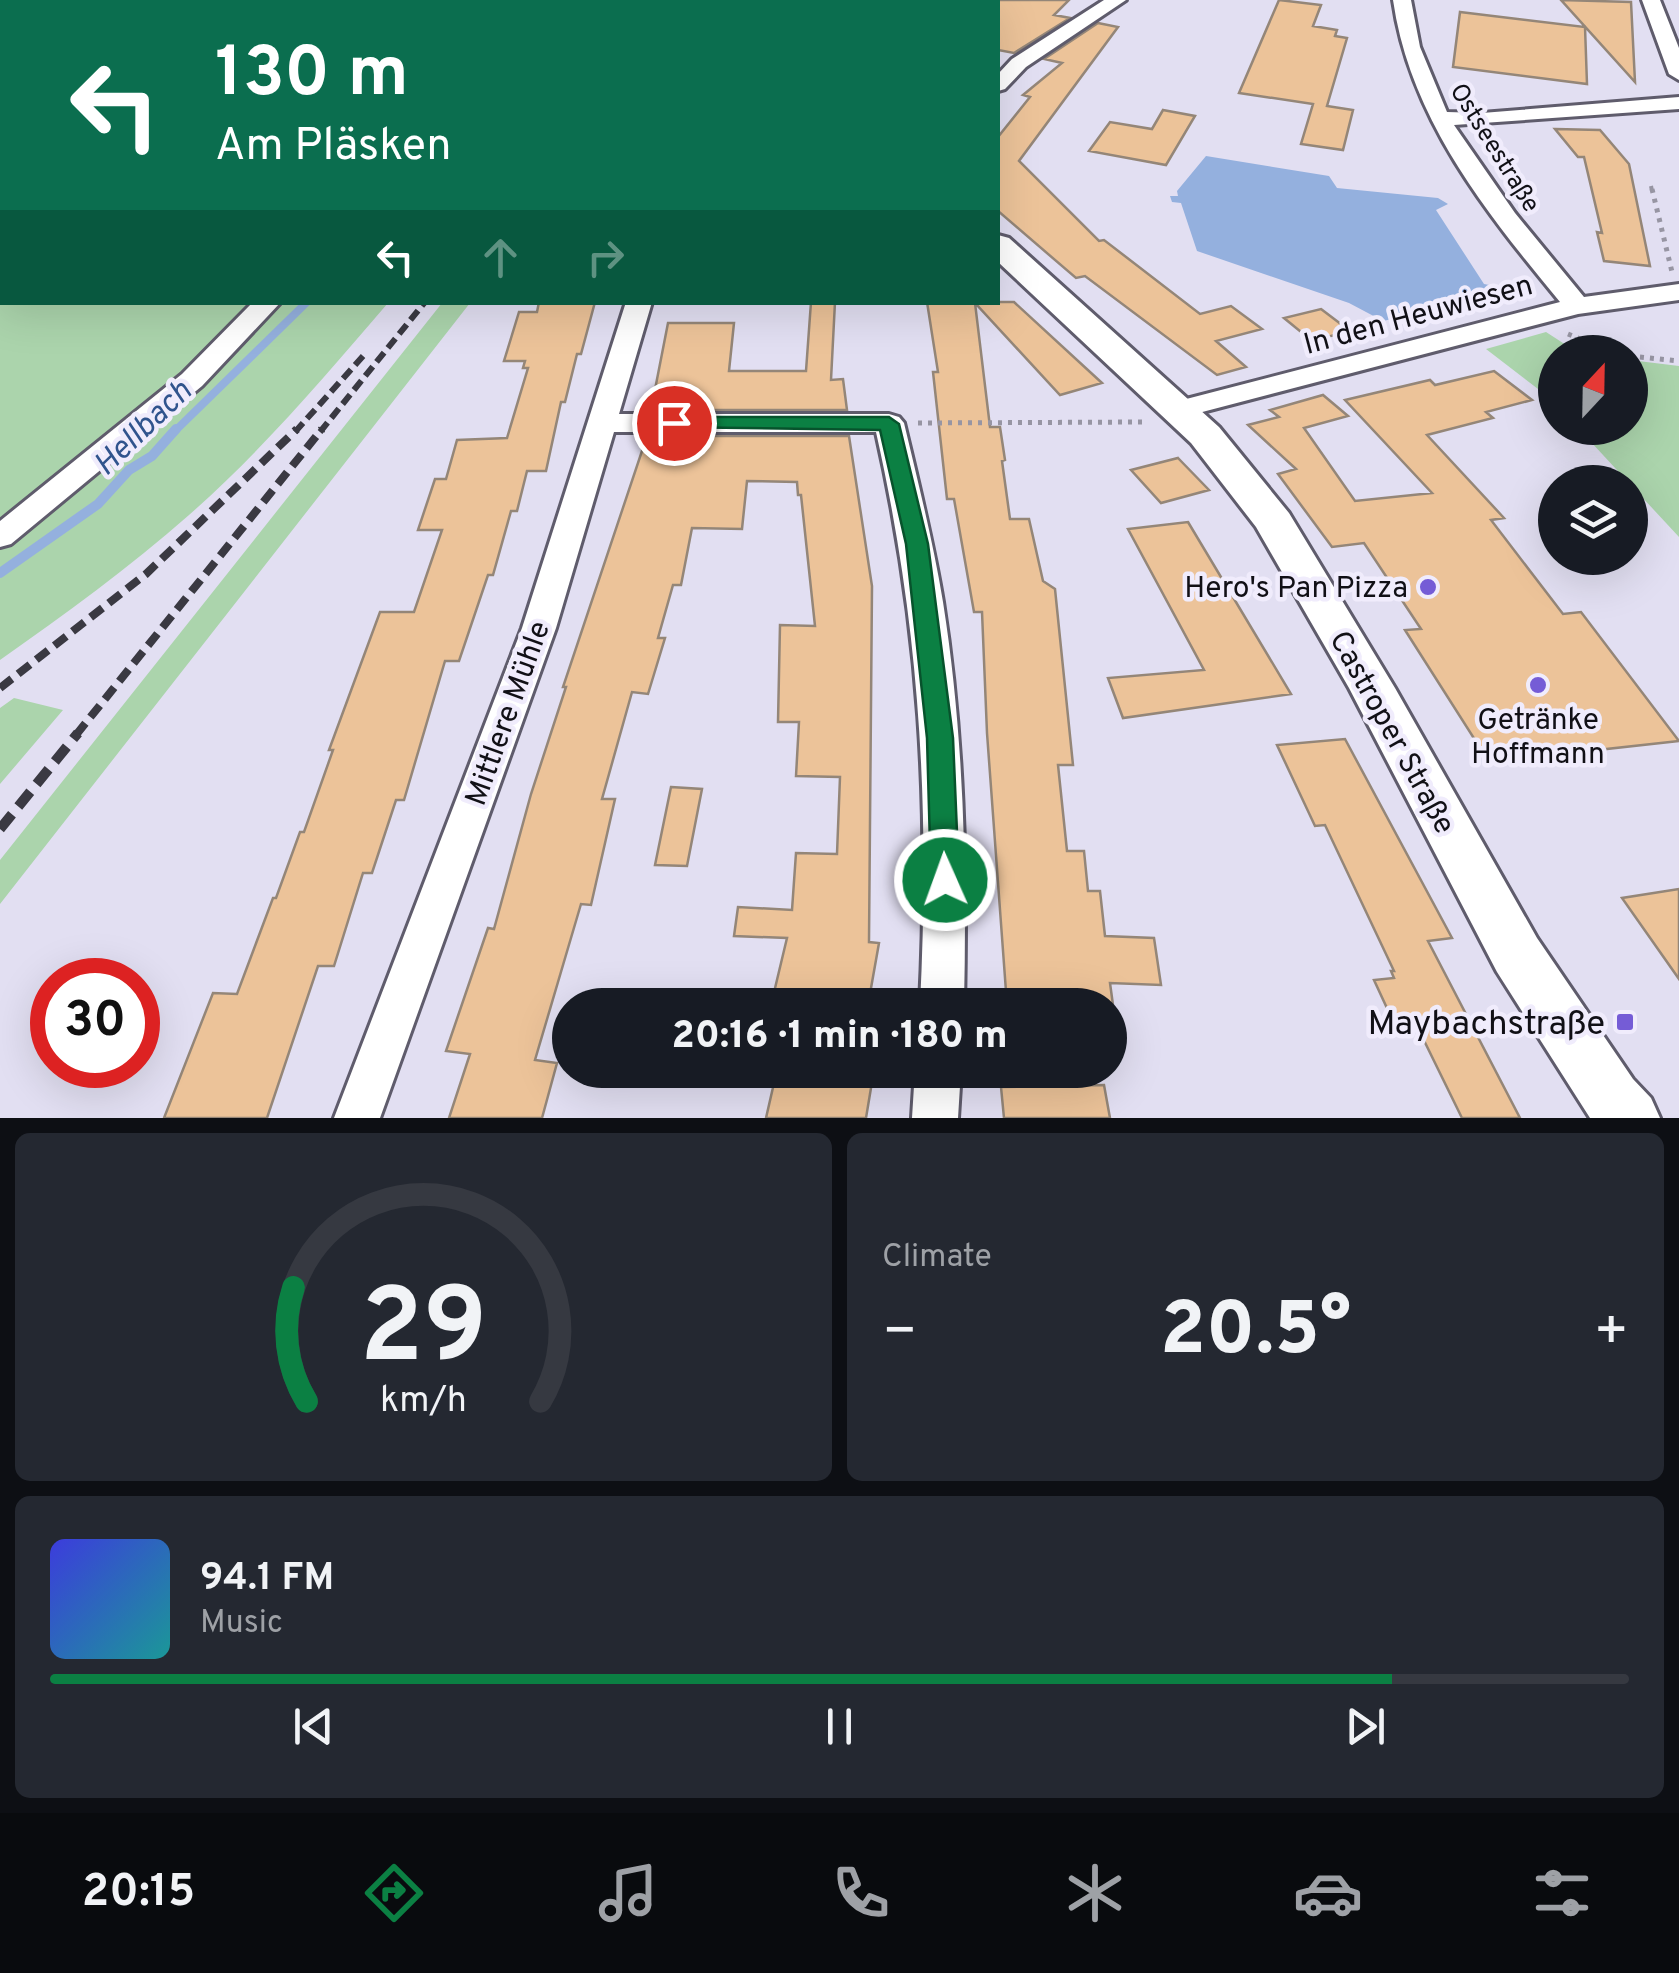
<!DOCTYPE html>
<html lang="en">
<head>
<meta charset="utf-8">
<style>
	body { margin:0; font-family:Overpass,sans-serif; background:#242831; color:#f1f3f6; height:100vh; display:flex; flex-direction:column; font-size:38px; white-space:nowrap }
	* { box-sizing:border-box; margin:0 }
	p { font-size:32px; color:#9ea1a6 }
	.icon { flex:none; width:55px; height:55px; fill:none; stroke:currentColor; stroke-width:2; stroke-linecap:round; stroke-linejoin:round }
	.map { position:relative; height:1118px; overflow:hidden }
	.side { display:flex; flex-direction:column; gap:15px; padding:15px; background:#0d0f14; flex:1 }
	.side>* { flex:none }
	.hud { position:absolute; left:0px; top:0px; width:1000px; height:305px; box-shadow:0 10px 40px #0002; background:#0b6e4f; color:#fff; overflow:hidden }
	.needle { width:65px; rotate:22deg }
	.controls { position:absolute; left:1538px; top:335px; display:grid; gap:20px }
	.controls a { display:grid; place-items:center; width:110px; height:110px; border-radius:50%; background:#171b24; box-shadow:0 10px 40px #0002; font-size:50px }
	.speed { position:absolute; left:30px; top:958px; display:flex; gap:20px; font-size:50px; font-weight:700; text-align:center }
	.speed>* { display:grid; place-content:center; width:130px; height:130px; border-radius:50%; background:#171b24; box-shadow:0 10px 40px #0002; line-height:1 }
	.speed .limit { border:15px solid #d22; background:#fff; color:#111 }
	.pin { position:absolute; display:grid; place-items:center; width:85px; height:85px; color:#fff; margin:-42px; border:5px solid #fff; border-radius:50%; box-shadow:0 2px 10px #0007 }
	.me { position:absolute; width:110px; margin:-55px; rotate:358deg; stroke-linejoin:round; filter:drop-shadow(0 0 8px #0008) }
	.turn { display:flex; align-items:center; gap:35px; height:210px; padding:0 50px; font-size:45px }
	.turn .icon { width:130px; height:130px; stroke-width:2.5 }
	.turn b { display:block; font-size:70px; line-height:85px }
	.lanes { display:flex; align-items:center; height:95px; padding:0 50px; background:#0003; justify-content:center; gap:50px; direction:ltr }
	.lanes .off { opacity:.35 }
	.big { font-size:75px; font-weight:800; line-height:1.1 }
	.side .widget { flex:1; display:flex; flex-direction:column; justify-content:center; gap:15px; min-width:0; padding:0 35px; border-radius:15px; background:#242831 }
	.side .dial { align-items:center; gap:0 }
	.dial svg { height:260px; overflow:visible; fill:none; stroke:#363941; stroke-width:7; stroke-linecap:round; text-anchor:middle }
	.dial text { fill:#f1f3f6; stroke:none }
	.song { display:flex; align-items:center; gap:30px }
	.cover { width:120px; height:120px; border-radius:15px; background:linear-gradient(135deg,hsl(240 70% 55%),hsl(180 70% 35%)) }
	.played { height:10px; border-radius:5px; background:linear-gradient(90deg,#0b8043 85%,#363941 85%) }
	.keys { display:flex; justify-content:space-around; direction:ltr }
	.heat { display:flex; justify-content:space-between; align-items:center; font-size:55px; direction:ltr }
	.side .tiles { flex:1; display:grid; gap:15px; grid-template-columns:1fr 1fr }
	.widget:last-child { grid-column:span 2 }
	.trip { position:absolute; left:552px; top:988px; width:575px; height:100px; border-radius:50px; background:#171b24; box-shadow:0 10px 40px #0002; font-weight:800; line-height:100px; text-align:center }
	.dock { display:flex; height:160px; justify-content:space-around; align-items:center; background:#090b0e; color:#9ea1a6 }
	.dock .icon { width:70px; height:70px }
	.dock .active { color:#0b8043 }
	.dock b { font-size:45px; color:#f1f3f6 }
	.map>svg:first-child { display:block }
	.green { fill:#abd4ac }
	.water { fill:#94b0de }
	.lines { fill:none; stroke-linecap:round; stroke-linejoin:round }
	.stream-far1 { stroke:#94b0de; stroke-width:8 }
	.stream { stroke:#94b0de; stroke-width:10 }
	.building { fill:#ecc399; stroke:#948678; stroke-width:2.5 }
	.minor-casing { stroke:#5f5c6c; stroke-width:6 }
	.major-casing { stroke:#5f5c6c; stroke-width:6 }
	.path-far1 { stroke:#9795a3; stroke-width:4; stroke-dasharray:4 5; stroke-linecap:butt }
	.path { stroke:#9795a3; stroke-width:5; stroke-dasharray:4 6; stroke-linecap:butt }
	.minor { fill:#fff; fill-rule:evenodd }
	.major { fill:#fff; fill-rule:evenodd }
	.rail-far2 { stroke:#3a3942; stroke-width:6; stroke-dasharray:12 6; stroke-linecap:butt }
	.rail-far1 { stroke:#3a3942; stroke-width:8; stroke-dasharray:15 8; stroke-linecap:butt }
	.rail { stroke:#3a3942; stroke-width:10; stroke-dasharray:19 10; stroke-linecap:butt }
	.route { fill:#0b8043; stroke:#07532c; stroke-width:2.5 }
	.poi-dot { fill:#755cd6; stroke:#f0ecfc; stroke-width:4 }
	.labels { text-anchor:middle; stroke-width:9; stroke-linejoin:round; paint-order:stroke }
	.far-street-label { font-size:25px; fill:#111016; stroke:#f0ecfc }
	.street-label { font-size:30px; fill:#111016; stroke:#f0ecfc }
	.poi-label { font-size:30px; fill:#111016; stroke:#f0ecfc; text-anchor:end }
	.water-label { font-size:32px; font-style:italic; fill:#30548d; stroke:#f0ecfc }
	.near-poi-label { font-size:35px; fill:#111016; stroke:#f0ecfc; text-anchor:end }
</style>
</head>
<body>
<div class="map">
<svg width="1679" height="1118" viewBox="0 0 1679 1118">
	<rect width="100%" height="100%" fill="#e2dff2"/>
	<path class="green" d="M0,0l542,2h-540v300l386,1c-63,73 -126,148 -199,212 -60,53 -124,99 -189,145z
		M442,303h28l-470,601v-44z
		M1546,332l17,11 32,9h-40v50l-69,-53z
		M1630,360l49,6v171l-101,-109h52z
		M14,698l49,12 -63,74v-76z"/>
	<path class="water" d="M0,0h361l-359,2v58z
		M1206,156l123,20 8,12 101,10 10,6 -12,6 48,74 21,4 -1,7 -14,-2 -2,5 -105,23 -34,-18 -152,-52 -16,-48 -9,-1 -2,-6h8l-1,-5z"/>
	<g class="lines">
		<path class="stream-far1" d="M174,432l133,-130"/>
		<path class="stream" d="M0,573l98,-69 31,-34 23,-14 24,-27"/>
	</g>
	<path class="building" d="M998,0h71l-15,15 16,3 -56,35 -16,-3z
		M1279,0l42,5 -8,21 24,4 -2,6 12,2 -20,68 26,4 -10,40 -42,-6 12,-40 -74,-11z
		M1561,0l70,2 4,80z
		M1460,12l125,15 2,57 -134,-17z
		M1098,23l20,4 -99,134 80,80 5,-1 96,74 31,-8 31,23 -46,12 30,26 -29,8 -132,-99 -9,2 -78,-67v-74l32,-40 -7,-2 39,-32 -18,-4z
		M1163,110l32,6 -29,49 -77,-14 21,-29 42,7z
		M1555,129l45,1 29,34 21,102 -46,-5 -7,-29 5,1 -18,-76h-6z
		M539,302h56l-14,52h-4l-12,48h-4l-15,69h-19l-10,40h-6l-18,64h-5l-29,86h-14l-41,139h-8l-24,73h-9l-29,93h-16l-51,152h-103l49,-125 24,1 36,-96h3l24,-66h4l29,-82h-4l51,-138h34l28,-82h-24l17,-51h11l11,-39 50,-2 21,-70h-5l2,-7h-21l15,-49h18z
		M811,302h24l-4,78 12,-1 4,31h-196l17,-87h66l-5,48h77z
		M927,302h87l88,81 -42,12 -85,-92 15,124h10l5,33 -3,1 8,58h19l14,62 12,8 18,176h-15l9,86h17l4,40h12l5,45 49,2 7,47 -51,-2 3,22h-106l-20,-272 -5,-121h-8l-20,-113h-7l-14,-127h5z
		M1321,309l29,22 -38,10 -28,-23z
		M1494,371l38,29 -46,12 7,6 -66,17 77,83 -13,2 72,94 18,-2 98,129 -190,21 -84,-132 16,-1 -57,-86 -32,4 -54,-73 18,-5 -48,-44 31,-8 -9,-7 53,-15 25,21 -44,12 51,73 77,-8 -87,-93 85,-20 5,5z
		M647,436h202l23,150 -3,356 10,1 -11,62h-97l16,-67 -53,-2 4,-29 54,3 4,-57 41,1 3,-77 -44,-1 3,-54h-21l2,-97 35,1 -14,-131h-3l-1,-13 -50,-1 -5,48 -50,-1 -11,57h-8l-15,53h7l-17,56 -16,-2 -30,107h13l-24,106 -10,-1 -46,156 22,3 -15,55h-93l21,-64 -24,-3 42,-123 6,1 37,-135 35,-107h-3z
		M1178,458l31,32 -48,13 -30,-33z
		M1188,522l103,172 -168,24 -15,-40 96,-8 -76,-141z
		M1345,739l107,199 -24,3 92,177h-58l-50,-102 -20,3 -18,-39 20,-2 -3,-7h3l-69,-146 -10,1 -38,-81z
		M671,787l31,2 -15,77 -32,-1z
		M1679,889v90l-57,-81z
		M777,1070h97l-8,48h-100z
		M1104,1085l6,33h-106l-3,-31z"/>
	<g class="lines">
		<defs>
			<path id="minor" d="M587,0h19l1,2h-18z
				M1104,0h22l-100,67 -21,22 -7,2v-17l14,-15z
				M1393,0h18l9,47 27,65 35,1 197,-16v12l-225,16 61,88 69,84 95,-13v16l-101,14 -391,102h-20l-4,-6 4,-6 393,-102c-74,-90 -150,-183 -167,-302z
				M1642,0h18l19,48v32l-10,-6z
				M0,93h2v13h-2z
				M253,302h28l-79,84 -191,158 -11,3v-26l182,-147z
				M626,302h26l-33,112h270l10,3 5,6c14,59 29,118 39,179 21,133 24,268 21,403h-44c10,-201 0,-377 -44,-573h-262l-58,196 -176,490h-46l188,-490z
				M915,1070h46l-3,48h-46z"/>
			<path id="major" d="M998,235l11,3 210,189 70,86 106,175 142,250 96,141 18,19 9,20h-70l-93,-146 -148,-284 -93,-161 -65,-84 -193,-181z"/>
		</defs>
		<use href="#minor" class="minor-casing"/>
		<use href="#major" class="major-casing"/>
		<path class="path-far1" d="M1651,186l1,5"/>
		<path class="path" d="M1652,189l20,83
			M1568,334l45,18
			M1630,356l49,5
			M918,423l227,-1"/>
		<use href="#minor" class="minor"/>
		<use href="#major" class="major"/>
		<path class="rail-far2" d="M295,432l69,-77
			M320,432l105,-130"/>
		<path class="rail-far1" d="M0,688l146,-114 151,-145
			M76,735l246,-306"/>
		<path class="rail" d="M0,829l78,-96"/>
	</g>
	<path class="route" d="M674,417h215l10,7 29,120 25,194 6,142 -4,8 -10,3 -10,-3 -4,-8 -4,-142 -21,-194 -26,-114 -214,-3 -3,-4z"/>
	<g class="poi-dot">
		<circle cx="1428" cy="587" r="10"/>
		<circle cx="1538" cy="685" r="10"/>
		<rect x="1615" y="1012" width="20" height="20" rx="5"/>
	</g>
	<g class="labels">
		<g class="far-street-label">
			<text transform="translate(1496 147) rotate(58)" y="9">Ostseestraße</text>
		</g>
		<g class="street-label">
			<text transform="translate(1418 314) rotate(-15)" y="10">In den Heuwiesen</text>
			<text transform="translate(507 713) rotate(-70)" y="10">Mittlere Mühle</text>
			<text transform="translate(1393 732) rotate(61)" y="10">Castroper Straße</text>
		</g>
		<g class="poi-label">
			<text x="1408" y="597">Hero's Pan Pizza</text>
			<text x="1538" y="729" text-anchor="middle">Getränke<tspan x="1538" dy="34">Hoffmann</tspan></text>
		</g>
		<g class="water-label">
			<text transform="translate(142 427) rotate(-44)" y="11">Hellbach</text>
		</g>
		<g class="near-poi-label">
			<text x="1605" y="1034">Maybachstraße</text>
		</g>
	</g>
</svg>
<div class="controls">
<a><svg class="needle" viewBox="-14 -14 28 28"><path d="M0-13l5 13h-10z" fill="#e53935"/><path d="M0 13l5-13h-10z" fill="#9ea1a6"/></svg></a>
<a><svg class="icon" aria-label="layers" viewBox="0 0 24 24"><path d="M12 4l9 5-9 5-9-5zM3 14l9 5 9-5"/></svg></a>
</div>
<div class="speed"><div class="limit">30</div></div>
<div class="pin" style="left:674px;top:423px;background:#d93025"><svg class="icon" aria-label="arrive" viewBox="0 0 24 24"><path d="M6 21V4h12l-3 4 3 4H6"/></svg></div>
<svg class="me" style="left:945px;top:880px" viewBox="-20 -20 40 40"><circle r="17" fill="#0b8043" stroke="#fff" stroke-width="3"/><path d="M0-11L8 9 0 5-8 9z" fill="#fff"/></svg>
<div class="trip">20:16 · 1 min · 180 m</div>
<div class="hud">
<div class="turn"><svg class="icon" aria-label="left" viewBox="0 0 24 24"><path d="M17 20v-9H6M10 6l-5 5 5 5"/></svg><div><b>130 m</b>Am Pläsken</div></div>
<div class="lanes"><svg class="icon" aria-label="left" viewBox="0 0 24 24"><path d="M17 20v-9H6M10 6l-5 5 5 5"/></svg><svg class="icon off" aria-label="ahead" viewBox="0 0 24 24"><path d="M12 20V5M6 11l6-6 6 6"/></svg><svg class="icon off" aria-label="right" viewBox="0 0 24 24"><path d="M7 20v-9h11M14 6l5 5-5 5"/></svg></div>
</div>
</div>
<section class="side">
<div class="tiles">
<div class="widget dial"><svg viewBox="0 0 100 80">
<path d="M14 69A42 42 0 1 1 86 69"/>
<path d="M14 69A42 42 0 0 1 10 34" stroke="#0b8043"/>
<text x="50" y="56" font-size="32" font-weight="700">29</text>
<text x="50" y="72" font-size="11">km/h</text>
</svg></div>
<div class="widget"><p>Climate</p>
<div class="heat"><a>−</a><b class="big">20.5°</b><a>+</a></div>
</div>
<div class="widget">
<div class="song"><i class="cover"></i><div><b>94.1 FM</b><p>Music</p></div></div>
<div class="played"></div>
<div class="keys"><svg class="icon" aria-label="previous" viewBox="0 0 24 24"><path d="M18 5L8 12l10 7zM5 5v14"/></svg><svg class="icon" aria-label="pause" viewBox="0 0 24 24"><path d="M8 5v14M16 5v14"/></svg><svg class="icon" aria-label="next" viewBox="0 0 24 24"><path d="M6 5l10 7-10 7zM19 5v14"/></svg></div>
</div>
</div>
</section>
<nav class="dock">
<b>20:15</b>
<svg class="icon active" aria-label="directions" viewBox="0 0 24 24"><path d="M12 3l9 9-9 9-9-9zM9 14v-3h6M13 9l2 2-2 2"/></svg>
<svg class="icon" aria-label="music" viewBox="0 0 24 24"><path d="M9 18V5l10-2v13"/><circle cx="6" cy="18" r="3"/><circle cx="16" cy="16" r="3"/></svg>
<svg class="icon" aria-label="phone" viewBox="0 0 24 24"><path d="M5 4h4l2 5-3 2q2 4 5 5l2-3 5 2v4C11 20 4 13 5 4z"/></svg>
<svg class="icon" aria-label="climate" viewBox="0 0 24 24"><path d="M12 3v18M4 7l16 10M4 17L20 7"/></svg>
<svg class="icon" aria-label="car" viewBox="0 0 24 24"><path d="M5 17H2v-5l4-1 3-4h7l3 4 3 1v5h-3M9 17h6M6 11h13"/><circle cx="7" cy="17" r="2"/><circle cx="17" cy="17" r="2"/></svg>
<svg class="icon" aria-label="filters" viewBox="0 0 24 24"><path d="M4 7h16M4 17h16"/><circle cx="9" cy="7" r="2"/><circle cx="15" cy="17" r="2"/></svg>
</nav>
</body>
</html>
